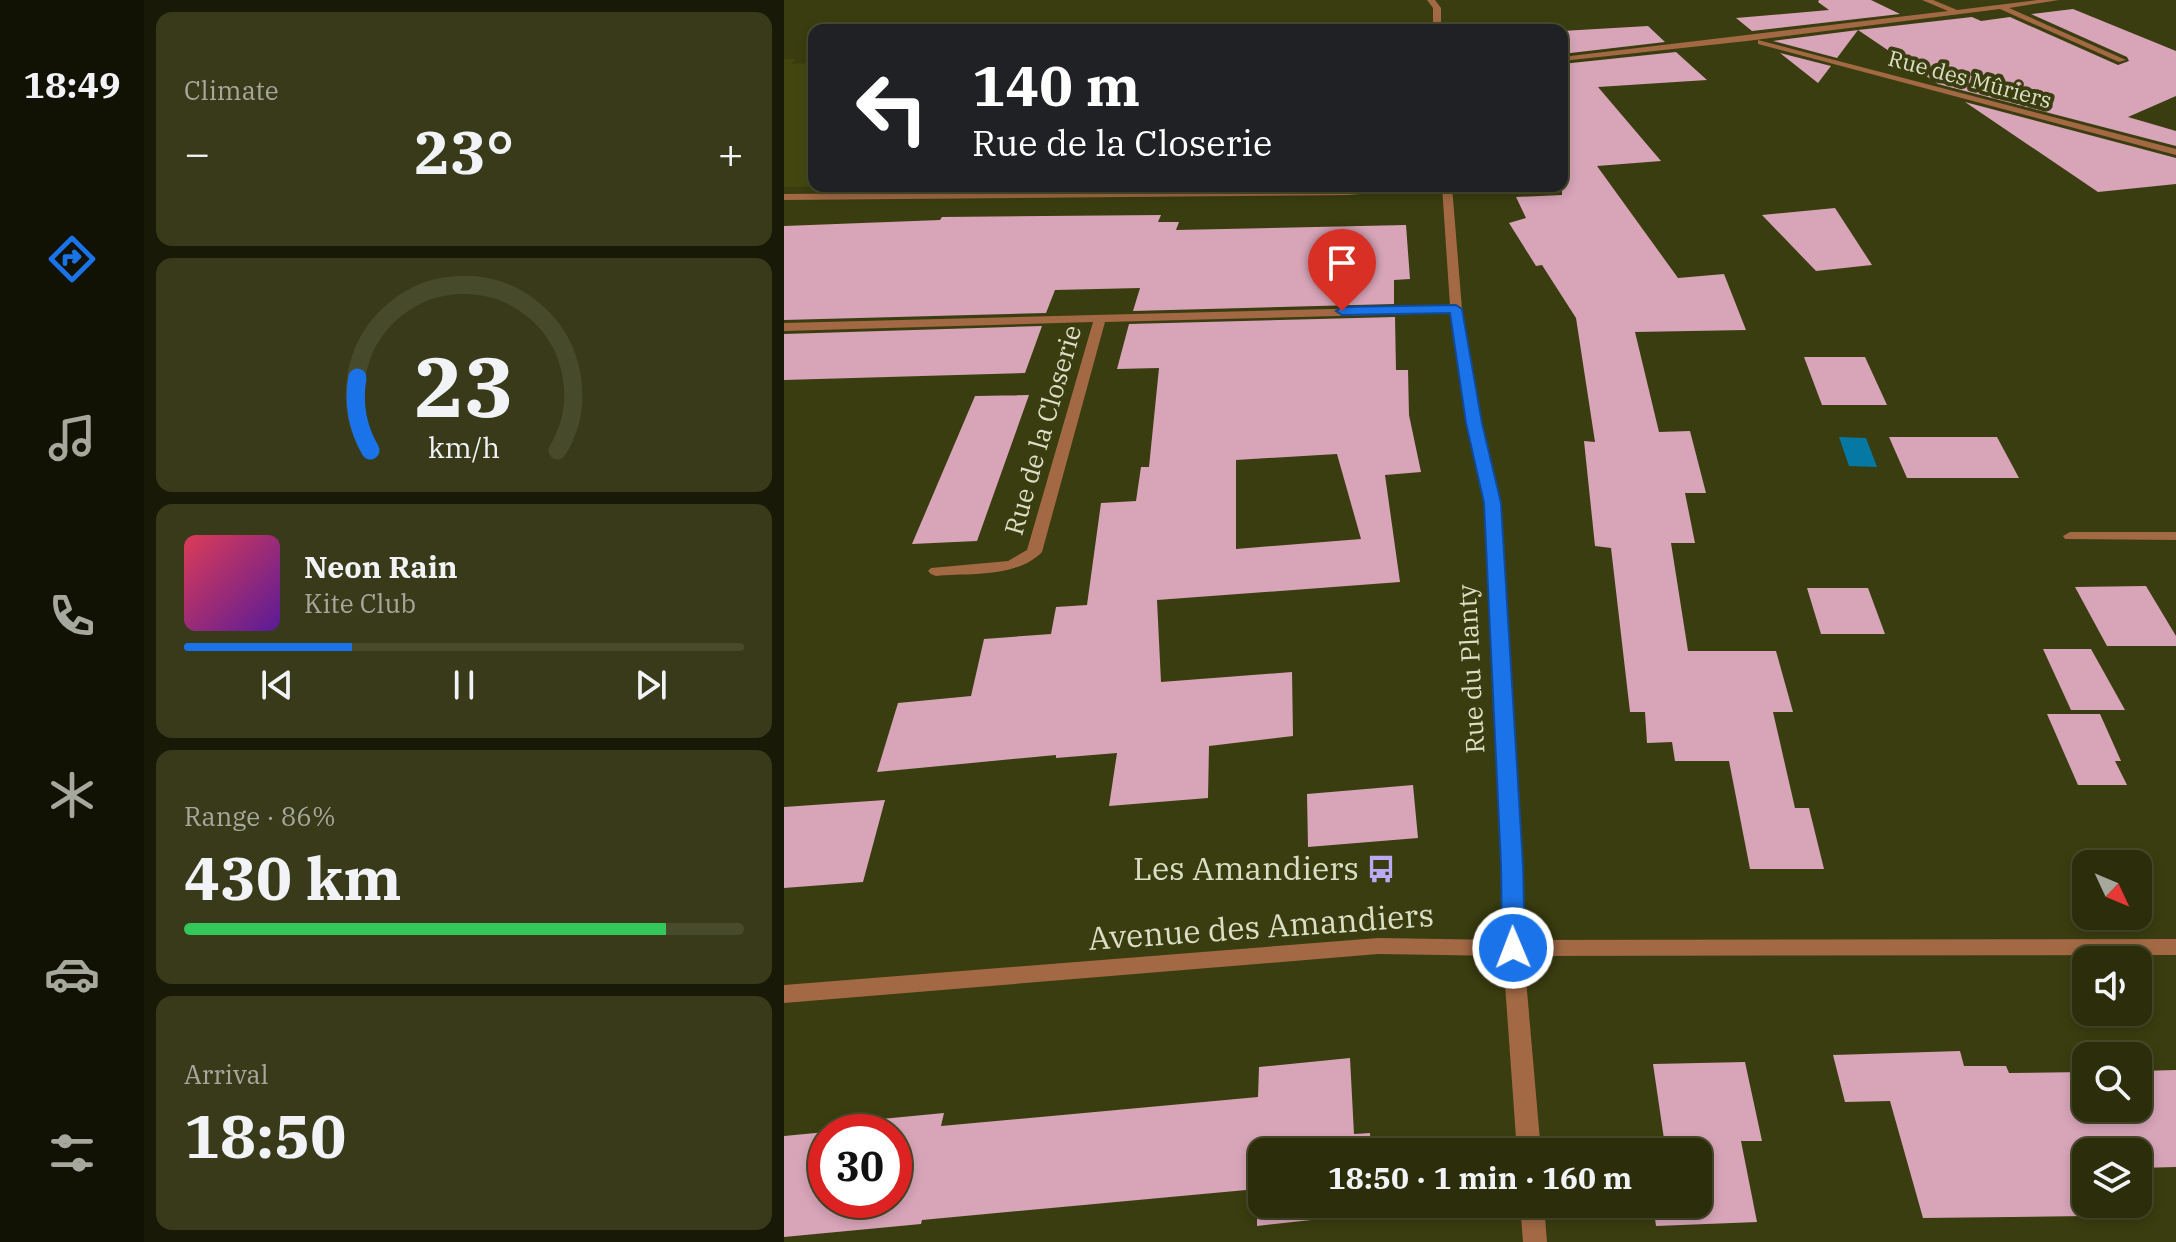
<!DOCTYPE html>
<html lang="en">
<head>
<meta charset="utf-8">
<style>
	body { margin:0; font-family:"IBM Plex Serif",serif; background:#383a19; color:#f1f3f6; height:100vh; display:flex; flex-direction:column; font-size:30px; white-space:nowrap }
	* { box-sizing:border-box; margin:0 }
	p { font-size:26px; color:#a6a89d }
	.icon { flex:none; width:44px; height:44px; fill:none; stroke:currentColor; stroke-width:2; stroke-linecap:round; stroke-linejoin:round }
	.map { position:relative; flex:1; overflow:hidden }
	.drawer { display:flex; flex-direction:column; gap:12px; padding:12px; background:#181906; width:640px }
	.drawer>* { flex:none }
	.guide { position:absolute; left:24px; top:24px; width:760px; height:168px; border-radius:16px; box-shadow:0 4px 12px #0003,0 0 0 2px #484a2c; background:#202124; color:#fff; overflow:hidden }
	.needle { width:52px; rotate:134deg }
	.buttons { position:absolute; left:1288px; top:850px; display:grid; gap:16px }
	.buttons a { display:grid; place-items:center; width:80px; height:80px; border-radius:16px; background:#2c2e0b; box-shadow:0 4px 12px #0003,0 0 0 2px #484a2c; font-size:40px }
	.speed { position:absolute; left:24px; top:1114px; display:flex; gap:16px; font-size:40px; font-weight:700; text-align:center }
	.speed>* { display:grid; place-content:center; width:104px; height:104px; border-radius:50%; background:#2c2e0b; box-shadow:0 4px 12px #0003,0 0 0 2px #484a2c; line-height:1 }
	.speed .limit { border:12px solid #d22; background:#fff; color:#111 }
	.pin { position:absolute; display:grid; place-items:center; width:68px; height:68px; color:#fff; margin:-82px -34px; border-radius:50% 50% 50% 0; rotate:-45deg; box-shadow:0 0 8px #0007 }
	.pin .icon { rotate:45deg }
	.me { position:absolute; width:88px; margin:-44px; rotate:359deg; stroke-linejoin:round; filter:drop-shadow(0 0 6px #0008) }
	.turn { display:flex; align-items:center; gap:28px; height:168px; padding:0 32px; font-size:36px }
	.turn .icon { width:104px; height:104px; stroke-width:2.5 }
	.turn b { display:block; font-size:56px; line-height:68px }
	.big { font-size:60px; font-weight:700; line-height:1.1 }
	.drawer .card { flex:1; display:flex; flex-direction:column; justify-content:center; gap:12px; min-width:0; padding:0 28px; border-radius:16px; background:#383a19 }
	.drawer .dial { align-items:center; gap:0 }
	.dial svg { height:208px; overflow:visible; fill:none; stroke:#484a2c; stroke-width:7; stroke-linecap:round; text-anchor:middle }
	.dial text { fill:#f1f3f6; stroke:none }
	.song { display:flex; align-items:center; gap:24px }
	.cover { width:96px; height:96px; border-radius:12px; background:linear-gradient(135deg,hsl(350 70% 55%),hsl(270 70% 35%)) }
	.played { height:8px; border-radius:4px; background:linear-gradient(90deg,#1a73e8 30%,#484a2c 30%) }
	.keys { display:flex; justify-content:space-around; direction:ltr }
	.heat { display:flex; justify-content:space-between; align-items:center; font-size:44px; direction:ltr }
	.charge { height:12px; border-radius:6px; background:linear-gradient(90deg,#34c759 86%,#484a2c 0) }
	.trip { position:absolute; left:464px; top:1138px; width:464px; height:80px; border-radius:16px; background:#2c2e0b; box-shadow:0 4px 12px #0003,0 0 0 2px #484a2c; font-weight:700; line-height:80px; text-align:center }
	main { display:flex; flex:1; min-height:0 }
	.dock { display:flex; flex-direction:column; width:144px; justify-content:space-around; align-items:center; background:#121204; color:#a6a89d }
	.dock .icon { width:56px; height:56px }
	.dock .on { color:#1a73e8 }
	.dock b { font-size:36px; color:#f1f3f6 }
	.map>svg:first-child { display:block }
	.built { fill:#43470f }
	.water { fill:#0678a4 }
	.building { fill:#d7a4b8; fill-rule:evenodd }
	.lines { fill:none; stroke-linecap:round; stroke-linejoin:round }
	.minor { fill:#a26944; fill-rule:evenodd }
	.route { fill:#1a73e8; stroke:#114b97; stroke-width:2 }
	.labels { text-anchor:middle; stroke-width:8; stroke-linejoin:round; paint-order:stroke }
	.far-street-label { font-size:22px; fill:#dbdfc6; stroke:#3a3d0f }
	.street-label { font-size:26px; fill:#dbdfc6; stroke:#3a3d0f }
	.near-poi-label { font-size:32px; fill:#dbdfc6; stroke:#3a3d0f; text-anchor:end }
	.near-street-label { font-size:32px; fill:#dbdfc6; stroke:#3a3d0f }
</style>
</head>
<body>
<main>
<nav class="dock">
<b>18:49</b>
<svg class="icon on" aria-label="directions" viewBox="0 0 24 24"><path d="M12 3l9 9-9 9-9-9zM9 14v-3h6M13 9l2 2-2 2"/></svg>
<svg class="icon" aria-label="music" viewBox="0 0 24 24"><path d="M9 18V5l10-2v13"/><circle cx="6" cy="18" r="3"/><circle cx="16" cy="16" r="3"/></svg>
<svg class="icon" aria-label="phone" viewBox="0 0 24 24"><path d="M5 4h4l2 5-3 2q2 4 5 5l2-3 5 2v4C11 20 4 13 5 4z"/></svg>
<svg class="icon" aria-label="climate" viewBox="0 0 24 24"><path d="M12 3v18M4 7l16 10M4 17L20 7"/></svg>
<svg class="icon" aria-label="car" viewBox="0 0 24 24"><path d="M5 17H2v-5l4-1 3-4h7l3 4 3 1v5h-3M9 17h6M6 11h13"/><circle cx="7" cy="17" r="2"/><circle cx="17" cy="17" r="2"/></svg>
<svg class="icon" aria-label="filters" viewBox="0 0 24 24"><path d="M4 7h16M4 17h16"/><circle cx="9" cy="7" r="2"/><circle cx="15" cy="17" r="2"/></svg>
</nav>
<section class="drawer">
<div class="card"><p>Climate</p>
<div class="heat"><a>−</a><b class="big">23°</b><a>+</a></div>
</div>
<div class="card dial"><svg viewBox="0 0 100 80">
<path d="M14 69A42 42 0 1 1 86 69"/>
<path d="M14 69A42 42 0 0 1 9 41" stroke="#1a73e8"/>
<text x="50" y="56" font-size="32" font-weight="700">23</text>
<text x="50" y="72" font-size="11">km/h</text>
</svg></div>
<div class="card">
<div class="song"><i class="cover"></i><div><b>Neon Rain</b><p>Kite Club</p></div></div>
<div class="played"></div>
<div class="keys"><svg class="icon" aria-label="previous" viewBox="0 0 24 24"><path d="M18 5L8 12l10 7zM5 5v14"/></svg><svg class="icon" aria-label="pause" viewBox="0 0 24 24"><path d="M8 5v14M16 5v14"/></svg><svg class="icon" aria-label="next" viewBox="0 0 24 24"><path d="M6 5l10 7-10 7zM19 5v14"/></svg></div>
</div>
<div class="card"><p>Range · 86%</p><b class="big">430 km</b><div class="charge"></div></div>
<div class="card"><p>Arrival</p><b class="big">18:50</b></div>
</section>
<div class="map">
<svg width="1392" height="1242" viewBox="0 0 1392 1242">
	<rect width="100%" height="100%" fill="#3a3d0f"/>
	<path class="built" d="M0,59h12l-5,5 23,-1v123h45l-75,1z"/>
	<path class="water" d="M1055,437l27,1 11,29 -28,-1z"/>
	<path class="building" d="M1035,0h52l29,14 -148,17 -16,-13 93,-8 -11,-8z
		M1289,9l103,42v45l-48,21 48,14v15l-238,-62 -80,-54 114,-13 9,4 29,-4 108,48 11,-4 -2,-4 -96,-43z
		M864,26l17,16 -103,12v-23z
		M1074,30l-21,28 -64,-17z
		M892,52l31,28 -109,7 63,74 -64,5 81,112 46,-4 22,56 -111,2 24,100 31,-1 16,62h-21l10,50h-24l17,108h88l17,61h-20l22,96h14l15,61h-74l-21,-108h-54l-3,-19 -25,1 -2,-31h-15l-19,-164 -16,-2 -11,-105 11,1 -19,-124 -34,-53 -6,1 -27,-43 17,-5 -10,-21 46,-2v-131z
		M996,53l51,13 -13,17z
		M1181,102l211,56v26l-78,8z
		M1051,208l37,57 -56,6 -54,-56z
		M377,215l-3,7h21l-3,8 230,-5 4,54 -16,1v24l-261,7 7,-23 -85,2 -9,23 -262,7v-94l156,-6 2,-3z
		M611,317l1,53h12l1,45 12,57 -36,3 15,107 -243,18 4,82 131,-10 1,64 -84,10 -1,52 -99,8 8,-53 -61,5v-3l-179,17 21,-69 73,-7 13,-57 67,-5 5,-27 31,-2 14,-102 35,-2 5,-34h8l10,-99 -42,1 12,-45zM553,454l24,85 -125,10v-89z
		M258,326l-17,47 -241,7v-46z
		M1020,357h61l22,48h-65z
		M245,395l-52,146 -65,3 63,-148z
		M1105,437h108l22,41h-112z
		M1362,586l30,50v10h-69l-32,-59z
		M1023,588h61l17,46h-64z
		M1259,649h48l34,61h-54z
		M1263,714h53l21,47h-6l12,24h-49z
		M629,785l5,53 -110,9 -1,-53z
		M101,800l-22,82 -79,6v-81z
		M1176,1051l4,15h42l3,7 77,-1v36h52v-37l38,-1v97l-38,1v-16h-52v64l-163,2 -33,-117 -45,1 -12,-47z
		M566,1058l4,76 16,-1 1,19h-109v52h112l1,9 -118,13v-37l-335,31 -1,4 -137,13v-101l42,-4v68h68v-68h-67l21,-2 2,-8 94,-9 -3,13 317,-29 1,-30z
		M961,1062l17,79h-21l16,81 -101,4 -3,-22h45v-52h-52l-1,-12 19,-1 -11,-75z"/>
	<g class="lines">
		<path class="minor" d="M643,0h8l6,8v22h-8v-22z
			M1138,0h11l24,10 80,-10h22l-50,8 117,52 -7,2 -119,-53 -253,32 -185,20v-4l386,-46z
			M974,40l418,109v6l-418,-111z
			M603,186h44l-5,3 -78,6 -564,5v-6l564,-5z
			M658,186h10l10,123 19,114 18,80 23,362 1,75 653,-1v16l-652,1 17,196h-24l-14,-196 -125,-2 -594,49v-18l594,-47 125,2 -1,-75 -17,-362 -18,-80 -16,-110 -346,9 -63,230c-25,26 -73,21 -106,24l-5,-2 -3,-3 3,-3 77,-7 19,-11 66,-228 -309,9v-8l666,-17z
			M1286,532h106v8l-111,-1 -2,-3z
			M736,1204h24l3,38h-24z"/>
	</g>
	<path class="route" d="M672,305l6,4 20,114 19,80 22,362 2,83 -3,6 -9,3 -8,-3 -3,-6 -1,-83 -17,-362 -18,-80 -16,-110 -108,2 -6,-4 6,-4z"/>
	<defs>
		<symbol id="bus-bare" viewBox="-9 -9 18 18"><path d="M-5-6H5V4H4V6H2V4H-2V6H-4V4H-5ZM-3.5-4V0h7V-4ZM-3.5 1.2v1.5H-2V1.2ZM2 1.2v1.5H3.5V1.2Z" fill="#baaaf6" stroke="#3a3d0f" stroke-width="2.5" paint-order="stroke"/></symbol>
	</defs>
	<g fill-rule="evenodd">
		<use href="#bus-bare" x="577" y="849" width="40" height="40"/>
	</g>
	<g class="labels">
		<g class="far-street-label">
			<text transform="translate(1186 79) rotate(15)" y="8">Rue des Mûriers</text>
		</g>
		<g class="street-label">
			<text transform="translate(259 430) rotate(-74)" y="9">Rue de la Closerie</text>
			<text transform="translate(687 669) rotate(-93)" y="9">Rue du Planty</text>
		</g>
		<g class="near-poi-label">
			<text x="575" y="880">Les Amandiers</text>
		</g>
		<g class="near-street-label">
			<text transform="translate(477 927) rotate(-4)" y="11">Avenue des Amandiers</text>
		</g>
	</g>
</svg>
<div class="buttons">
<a><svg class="needle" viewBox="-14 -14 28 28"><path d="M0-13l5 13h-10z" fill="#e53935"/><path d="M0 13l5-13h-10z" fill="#a6a89d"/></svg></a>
<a><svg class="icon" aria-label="sound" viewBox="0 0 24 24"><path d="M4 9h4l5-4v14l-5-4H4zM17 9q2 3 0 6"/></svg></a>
<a><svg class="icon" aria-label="search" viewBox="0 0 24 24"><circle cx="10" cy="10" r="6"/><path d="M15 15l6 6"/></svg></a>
<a><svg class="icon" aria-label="layers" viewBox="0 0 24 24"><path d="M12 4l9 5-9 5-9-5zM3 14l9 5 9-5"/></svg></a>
</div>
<div class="speed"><div class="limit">30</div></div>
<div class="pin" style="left:558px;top:311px;background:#d93025"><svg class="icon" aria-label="arrive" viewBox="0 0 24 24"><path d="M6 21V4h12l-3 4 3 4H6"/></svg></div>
<svg class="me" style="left:729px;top:948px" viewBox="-20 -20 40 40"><circle r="17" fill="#1a73e8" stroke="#fff" stroke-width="3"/><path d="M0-11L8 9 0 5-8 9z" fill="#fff"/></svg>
<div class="trip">18:50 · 1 min · 160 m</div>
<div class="guide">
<div class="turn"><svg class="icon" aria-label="left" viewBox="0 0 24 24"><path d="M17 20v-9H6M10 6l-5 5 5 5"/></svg><div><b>140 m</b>Rue de la Closerie</div></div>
</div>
</div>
</main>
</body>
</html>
